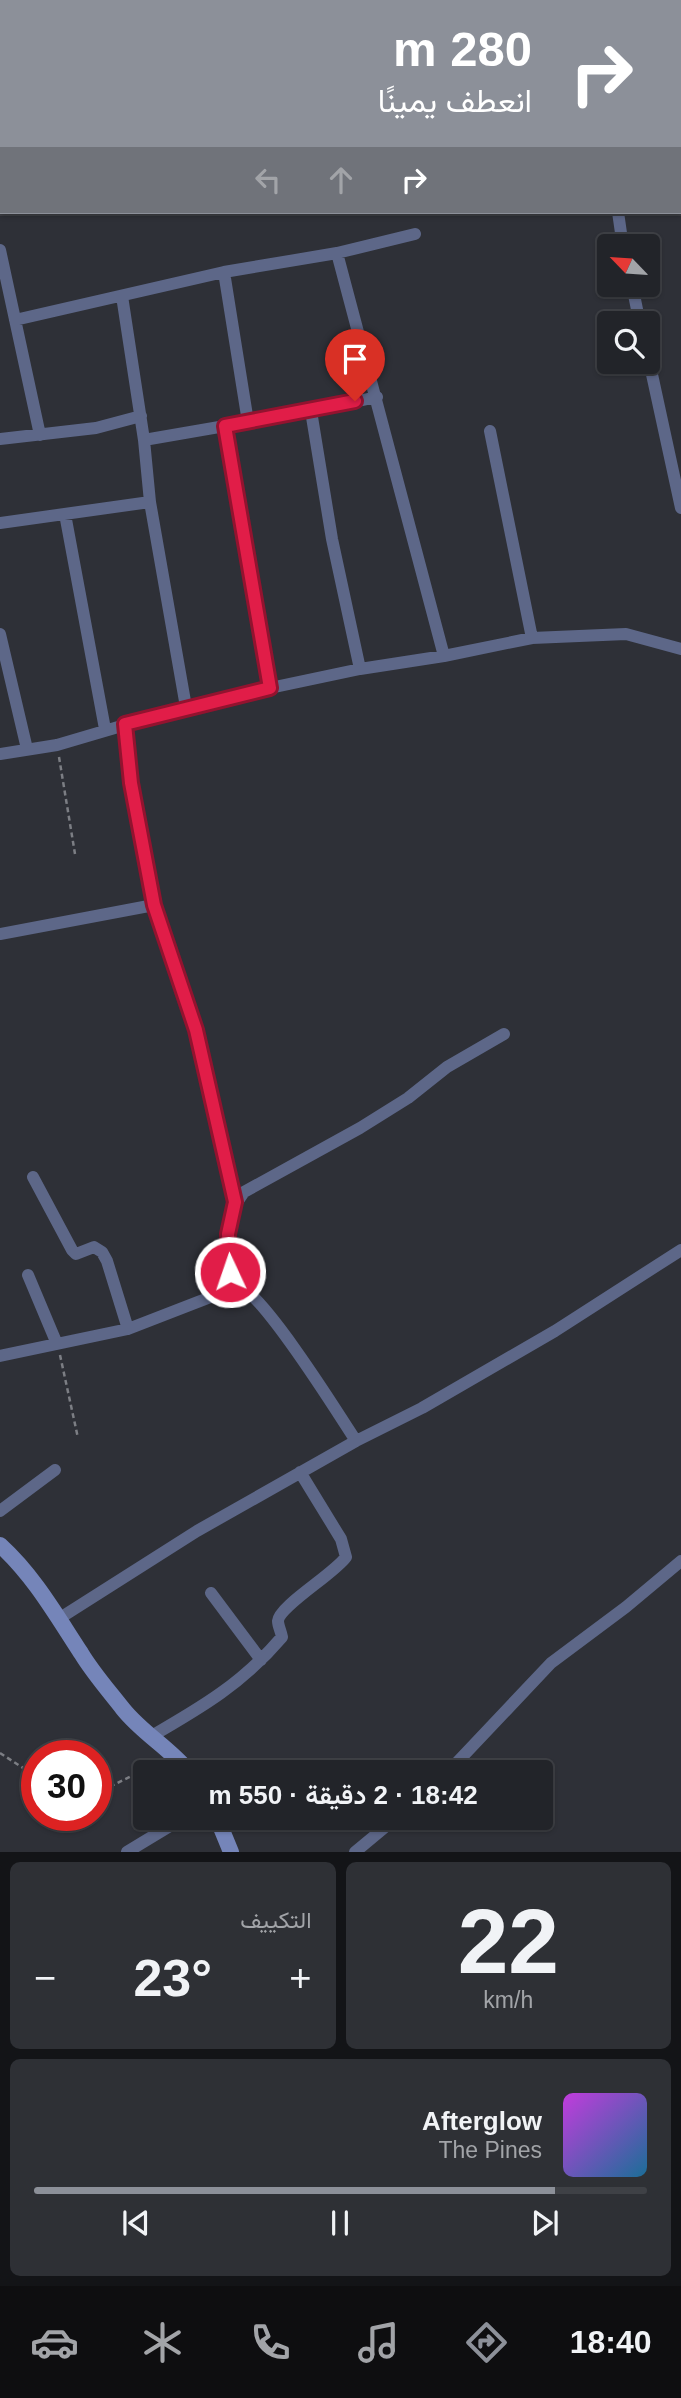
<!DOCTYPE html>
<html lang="ar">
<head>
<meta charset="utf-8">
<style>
	body { margin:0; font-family:Helvetica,Vazirmatn,sans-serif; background:#2e3035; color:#f1f3f6; direction:rtl; height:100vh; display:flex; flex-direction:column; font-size:26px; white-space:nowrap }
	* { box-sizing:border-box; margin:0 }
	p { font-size:23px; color:#a2a4a8 }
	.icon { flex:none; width:38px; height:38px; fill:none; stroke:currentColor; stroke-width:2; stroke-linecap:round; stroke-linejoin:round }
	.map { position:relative; height:1852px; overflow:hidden; direction:ltr }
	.panel { display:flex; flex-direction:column; gap:10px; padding:10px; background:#131417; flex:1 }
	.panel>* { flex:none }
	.hud { position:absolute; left:0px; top:0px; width:682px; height:214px; box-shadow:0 2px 5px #0004,0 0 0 2px #3f4146; direction:rtl; background:#8c9099; color:#fff; overflow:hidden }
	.needle { width:46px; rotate:295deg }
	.buttons { position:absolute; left:597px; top:234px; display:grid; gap:14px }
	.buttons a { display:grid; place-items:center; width:63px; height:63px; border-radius:7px; background:#222429; box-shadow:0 2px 5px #0004,0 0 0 2px #3f4146; font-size:35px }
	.speed { position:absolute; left:21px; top:1740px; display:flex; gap:14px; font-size:35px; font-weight:700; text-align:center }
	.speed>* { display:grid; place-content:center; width:91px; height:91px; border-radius:50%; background:#222429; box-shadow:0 2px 5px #0004,0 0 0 2px #3f4146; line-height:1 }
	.speed .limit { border:10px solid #d22; background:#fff; color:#111 }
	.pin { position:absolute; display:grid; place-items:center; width:60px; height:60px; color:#fff; margin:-72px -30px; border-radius:50% 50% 50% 0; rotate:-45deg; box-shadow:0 0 7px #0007 }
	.pin .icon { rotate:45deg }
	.me { position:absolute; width:77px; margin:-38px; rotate:357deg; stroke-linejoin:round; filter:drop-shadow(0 0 5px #0008) }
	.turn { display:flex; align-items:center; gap:24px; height:147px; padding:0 35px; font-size:32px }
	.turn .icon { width:91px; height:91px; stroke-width:2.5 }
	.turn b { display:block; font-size:49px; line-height:60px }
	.lanes { display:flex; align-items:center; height:66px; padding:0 35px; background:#0003; justify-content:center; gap:35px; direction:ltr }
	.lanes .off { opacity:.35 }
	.big { font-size:52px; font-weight:600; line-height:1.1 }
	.panel .tile { flex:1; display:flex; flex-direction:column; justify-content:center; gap:10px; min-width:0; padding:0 24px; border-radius:10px; background:#2e3035 }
	.panel .dial { align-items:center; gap:0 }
	.dial b { font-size:91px; line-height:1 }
	.song { display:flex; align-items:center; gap:21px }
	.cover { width:84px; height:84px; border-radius:10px; background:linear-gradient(135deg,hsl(290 70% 55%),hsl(200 70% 35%)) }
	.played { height:7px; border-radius:4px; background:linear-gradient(90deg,#8c9099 85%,#3f4146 85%) }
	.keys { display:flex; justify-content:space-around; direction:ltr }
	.heat { display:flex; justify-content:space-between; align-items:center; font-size:38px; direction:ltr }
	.panel .tiles { flex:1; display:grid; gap:10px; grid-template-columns:1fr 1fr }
	.tile:last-child { grid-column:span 2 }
	.trip { position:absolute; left:133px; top:1760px; width:420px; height:70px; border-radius:7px; background:#222429; box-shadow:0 2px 5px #0004,0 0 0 2px #3f4146; font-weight:600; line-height:70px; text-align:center; direction:rtl }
	.tab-bar { display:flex; height:112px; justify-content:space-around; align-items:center; background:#0e0e10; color:#a2a4a8 }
	.tab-bar .icon { width:49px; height:49px }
	.tab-bar .selected { color:#8c9099 }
	.tab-bar b { font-size:32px; color:#f1f3f6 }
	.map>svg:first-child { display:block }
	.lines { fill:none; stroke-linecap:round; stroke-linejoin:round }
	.path { stroke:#7c7e84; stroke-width:2.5; stroke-dasharray:5 3.5; stroke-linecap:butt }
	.street { stroke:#5d6788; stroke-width:12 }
	.secondary { stroke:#7585b9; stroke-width:16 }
	.route-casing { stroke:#92132f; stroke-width:18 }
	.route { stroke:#e11d48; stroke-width:12 }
</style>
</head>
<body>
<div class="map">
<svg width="681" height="1852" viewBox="0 0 681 1852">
	<rect width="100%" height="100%" fill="#2e3037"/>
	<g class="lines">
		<path class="path" d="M59,757l16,97
			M60,1355l18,83
			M0,1753l37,24
			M96,1808l15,-22 49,-24"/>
		<path class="street" d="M45,0v2
			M599,0l1,2
			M6,2l3,-2
			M66,2l3,-2
			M0,17l2,5
			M0,187l2,-1
			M618,212l5,35
			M0,250l40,185
			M337,253l107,403
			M224,272l24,150
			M632,285l8,39
			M122,296l22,144 6,62 36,205
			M15,320l209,-48 113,-19 78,-19
			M648,356l33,152
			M311,411l21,128 28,130
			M225,426l45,262
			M490,431l42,207
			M0,439l96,-11 45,-12
			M144,440l167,-29 66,-14
			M65,514l40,215
			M0,523l150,-21
			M0,634l27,115
			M0,754l57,-9 129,-38 84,-19 90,-19 84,-13 88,-18 94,-4 55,15
			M154,905l42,125 39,172
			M0,934l154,-29 -23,-122 -6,-59
			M33,1177l39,73 4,4 18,-7 8,5 5,9 21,68
			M28,1275l29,69
			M232,1288c-4,-32 -10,-69 12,-96l116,-64 48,-30 39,-31 57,-33
			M0,1356l128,-27 111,-43c25,9 99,127 117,155
			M0,1511l55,-41
			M211,1593l50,67
			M60,1618l137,-87 159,-90 66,-33 133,-77 126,-81
			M150,1737c52,-30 93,-54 132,-100 -1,-6 -4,-11 -4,-16 1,-15 56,-47 68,-64l-5,-18 -41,-67
			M447,1773l104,-110 75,-56 55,-46
			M127,1852l56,-34
			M355,1852l41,-34"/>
		<path class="secondary" d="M0,1545c34,31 56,70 81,108 12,20 28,38 42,56 20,25 47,39 67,64
			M217,1818l14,34"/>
	</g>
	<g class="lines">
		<defs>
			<path id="route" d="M230,1272l-2,-38 7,-32 -39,-172 -42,-125 -23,-122 -6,-59 145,-36 -45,-262 130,-25"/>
		</defs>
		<use href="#route" class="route-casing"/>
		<use href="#route" class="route"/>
	</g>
</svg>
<div class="buttons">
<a><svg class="needle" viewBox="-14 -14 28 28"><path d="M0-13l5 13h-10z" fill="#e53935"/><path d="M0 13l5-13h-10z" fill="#a2a4a8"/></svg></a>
<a><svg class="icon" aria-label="search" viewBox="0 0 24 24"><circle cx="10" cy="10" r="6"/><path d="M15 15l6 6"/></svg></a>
</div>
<div class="speed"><div class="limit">30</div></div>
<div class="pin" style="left:355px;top:401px;background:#d93025"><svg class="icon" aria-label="arrive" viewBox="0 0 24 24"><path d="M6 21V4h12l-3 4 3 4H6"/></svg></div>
<svg class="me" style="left:230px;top:1272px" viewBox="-20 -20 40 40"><circle r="17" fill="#e11d48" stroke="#fff" stroke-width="3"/><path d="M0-11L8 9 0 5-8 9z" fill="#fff"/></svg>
<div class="trip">18:42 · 2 دقيقة · 550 m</div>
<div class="hud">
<div class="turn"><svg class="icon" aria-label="right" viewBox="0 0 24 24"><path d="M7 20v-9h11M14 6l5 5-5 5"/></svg><div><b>280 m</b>انعطف يمينًا</div></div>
<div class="lanes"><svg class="icon off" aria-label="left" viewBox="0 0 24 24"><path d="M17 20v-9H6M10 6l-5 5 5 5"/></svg><svg class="icon off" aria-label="ahead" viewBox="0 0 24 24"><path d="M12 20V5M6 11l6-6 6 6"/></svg><svg class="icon" aria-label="right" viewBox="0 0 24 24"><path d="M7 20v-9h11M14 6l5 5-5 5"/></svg></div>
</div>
</div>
<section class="panel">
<div class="tiles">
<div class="tile dial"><b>22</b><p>km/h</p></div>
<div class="tile"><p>التكييف</p>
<div class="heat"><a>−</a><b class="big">23°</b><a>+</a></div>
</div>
<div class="tile">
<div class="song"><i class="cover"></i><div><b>Afterglow</b><p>The Pines</p></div></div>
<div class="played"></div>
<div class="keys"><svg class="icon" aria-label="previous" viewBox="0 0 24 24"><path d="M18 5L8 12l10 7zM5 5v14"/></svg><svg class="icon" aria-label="pause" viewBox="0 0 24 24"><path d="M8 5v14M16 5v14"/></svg><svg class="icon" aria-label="next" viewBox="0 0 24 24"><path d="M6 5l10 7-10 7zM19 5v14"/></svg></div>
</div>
</div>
</section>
<nav class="tab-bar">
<b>18:40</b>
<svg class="icon selected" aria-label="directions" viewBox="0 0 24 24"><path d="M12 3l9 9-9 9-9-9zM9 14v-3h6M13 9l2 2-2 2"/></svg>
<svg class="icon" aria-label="music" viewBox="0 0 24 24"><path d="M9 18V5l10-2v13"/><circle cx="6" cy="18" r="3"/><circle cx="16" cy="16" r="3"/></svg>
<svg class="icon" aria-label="phone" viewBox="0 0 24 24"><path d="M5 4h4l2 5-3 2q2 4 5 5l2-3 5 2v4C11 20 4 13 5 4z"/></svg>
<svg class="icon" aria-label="climate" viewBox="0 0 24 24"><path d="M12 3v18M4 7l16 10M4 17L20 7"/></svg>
<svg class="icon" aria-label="car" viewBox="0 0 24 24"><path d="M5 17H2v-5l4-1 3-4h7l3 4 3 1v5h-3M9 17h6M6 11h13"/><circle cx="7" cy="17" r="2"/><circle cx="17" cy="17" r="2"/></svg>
</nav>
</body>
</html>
